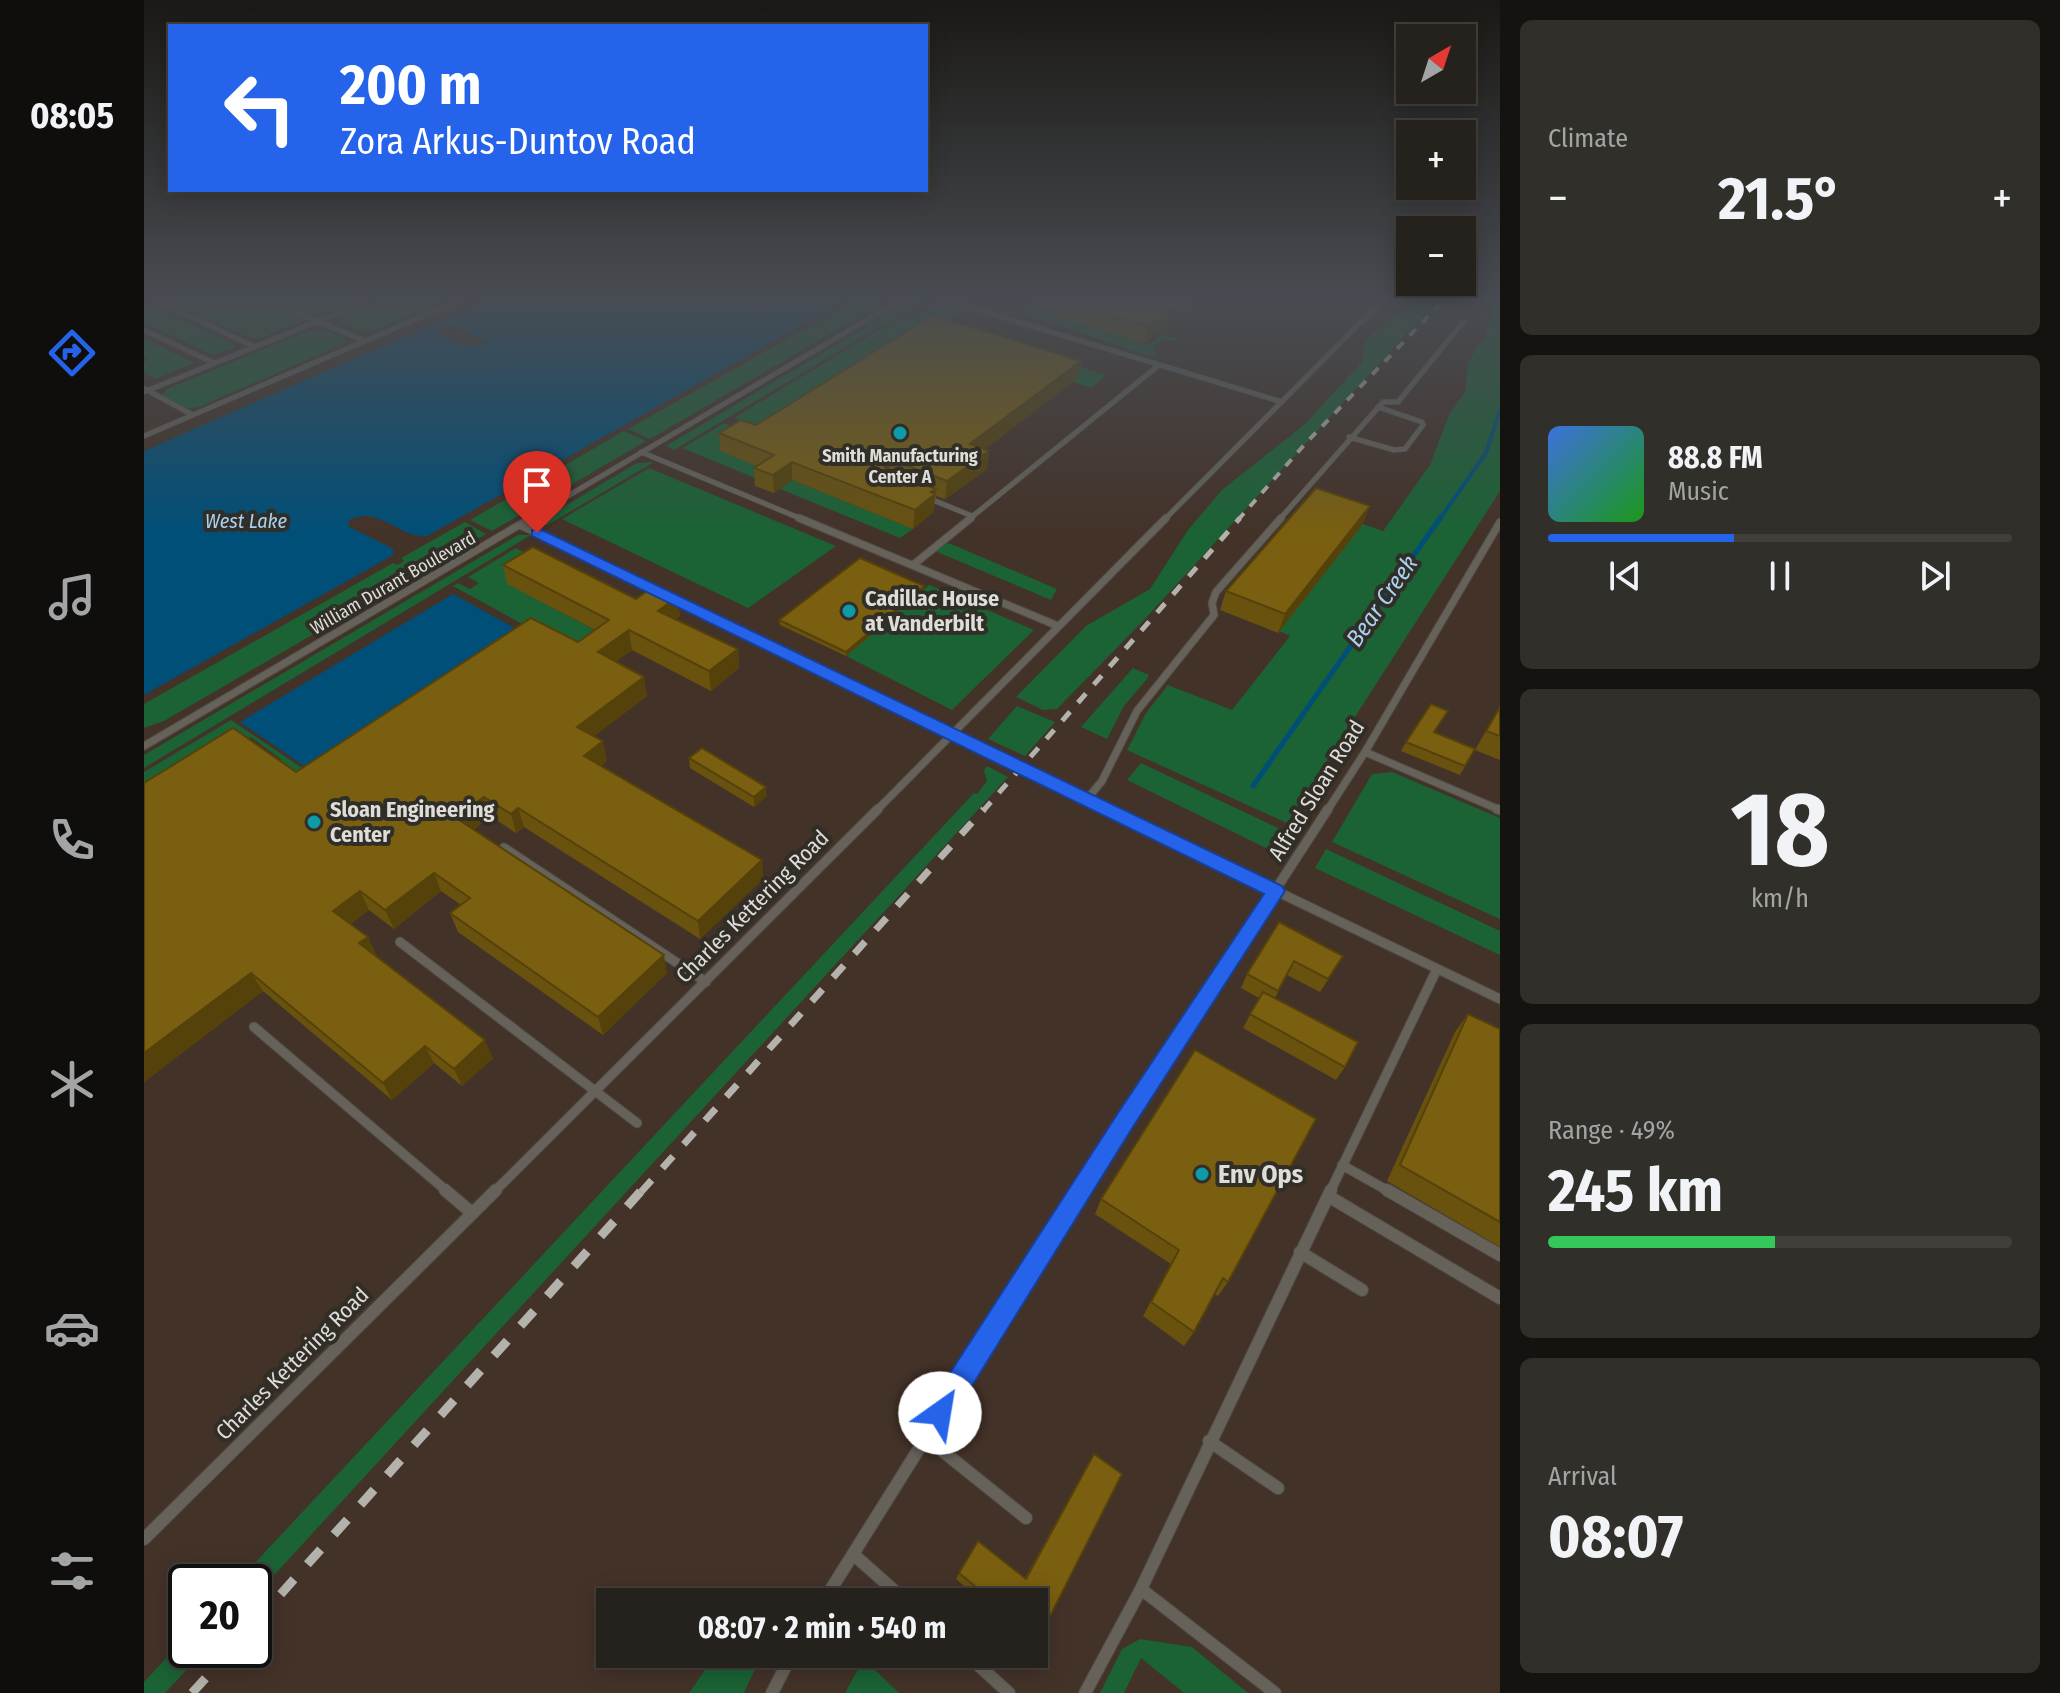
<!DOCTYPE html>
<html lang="en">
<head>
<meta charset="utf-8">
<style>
	body { margin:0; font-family:"Fira Sans Condensed",sans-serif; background:#312f2a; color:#f1f3f6; height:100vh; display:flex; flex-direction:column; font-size:30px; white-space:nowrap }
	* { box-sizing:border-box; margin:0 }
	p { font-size:26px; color:#a3a4a4 }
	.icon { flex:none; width:44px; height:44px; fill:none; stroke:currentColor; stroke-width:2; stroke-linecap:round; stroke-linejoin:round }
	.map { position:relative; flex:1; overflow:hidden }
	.sheet { display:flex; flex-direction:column; gap:20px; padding:20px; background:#141310; width:560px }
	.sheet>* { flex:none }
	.guide { position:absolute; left:24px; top:24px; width:760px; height:168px; border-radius:0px; box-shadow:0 4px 20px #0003,0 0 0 2px #423f3b; background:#2563eb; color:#fff; overflow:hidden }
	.needle { width:52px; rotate:39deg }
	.fabs { position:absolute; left:1252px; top:24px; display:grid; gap:16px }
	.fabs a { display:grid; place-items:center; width:80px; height:80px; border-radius:0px; background:#25221d; box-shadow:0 4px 20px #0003,0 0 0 2px #423f3b; font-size:40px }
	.speed { position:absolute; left:24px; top:1564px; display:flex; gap:16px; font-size:40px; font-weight:700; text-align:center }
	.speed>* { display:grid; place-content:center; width:104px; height:104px; border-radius:50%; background:#25221d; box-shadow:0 4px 20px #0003,0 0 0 2px #423f3b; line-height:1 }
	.speed .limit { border:4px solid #111; border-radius:12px; background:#fff; color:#111 }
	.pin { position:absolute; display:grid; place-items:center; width:68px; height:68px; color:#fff; margin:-82px -34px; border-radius:50% 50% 50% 0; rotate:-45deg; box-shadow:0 0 8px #0007 }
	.pin .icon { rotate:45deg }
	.me { position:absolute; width:88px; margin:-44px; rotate:32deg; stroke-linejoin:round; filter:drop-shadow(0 0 6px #0008) }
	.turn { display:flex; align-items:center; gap:28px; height:168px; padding:0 40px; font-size:36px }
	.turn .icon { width:104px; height:104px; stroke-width:2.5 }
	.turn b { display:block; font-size:56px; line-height:68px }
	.big { font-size:60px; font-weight:700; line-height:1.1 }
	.sheet .tile { flex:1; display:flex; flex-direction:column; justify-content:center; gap:12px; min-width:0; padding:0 28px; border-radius:12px; background:#312f2a }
	.sheet .dial { align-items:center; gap:0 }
	.dial b { font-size:104px; line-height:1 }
	.song { display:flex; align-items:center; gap:24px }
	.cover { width:96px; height:96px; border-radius:12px; background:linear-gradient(135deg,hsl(220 70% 55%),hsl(120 70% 35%)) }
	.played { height:8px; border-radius:4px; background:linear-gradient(90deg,#2563eb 40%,#423f3b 40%) }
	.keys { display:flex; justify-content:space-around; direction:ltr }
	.heat { display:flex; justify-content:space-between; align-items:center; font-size:44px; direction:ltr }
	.charge { height:12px; border-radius:6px; background:linear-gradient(90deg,#34c759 49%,#423f3b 0) }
	.trip { position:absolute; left:452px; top:1588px; width:452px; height:80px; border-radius:0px; background:#25221d; box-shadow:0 4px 20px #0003,0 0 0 2px #423f3b; font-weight:700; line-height:80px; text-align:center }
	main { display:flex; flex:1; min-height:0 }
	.tabs { display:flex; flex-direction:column; width:144px; justify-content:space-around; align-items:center; background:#0f0e0c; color:#a3a4a4 }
	.tabs .icon { width:56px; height:56px }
	.tabs .current { color:#2563eb }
	.tabs b { font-size:36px; color:#f1f3f6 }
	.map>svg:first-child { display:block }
	.commercial { fill:#433228; fill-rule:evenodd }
	.green { fill:#1b6235 }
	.water { fill:#004f78; fill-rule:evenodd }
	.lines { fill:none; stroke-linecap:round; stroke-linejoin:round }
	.stream-far1 { stroke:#004f78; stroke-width:4 }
	.stream { stroke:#004f78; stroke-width:5 }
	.lane-far3-casing { stroke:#4c4a44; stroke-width:6 }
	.lane-far2-casing { stroke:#4c4a44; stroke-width:9 }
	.lane-far1-casing { stroke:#4c4a44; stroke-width:11 }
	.lane-casing { stroke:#4c4a44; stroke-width:14 }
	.lane-far3 { stroke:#66625a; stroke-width:5 }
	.lane-far2 { stroke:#66625a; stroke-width:7 }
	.lane-far1 { stroke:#66625a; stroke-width:9 }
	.lane { stroke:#66625a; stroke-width:12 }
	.rail-far3 { stroke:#b4b2ad; stroke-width:4; stroke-dasharray:9 9; stroke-linecap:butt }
	.rail-far2 { stroke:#b4b2ad; stroke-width:5; stroke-dasharray:12 12; stroke-linecap:butt }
	.rail-far1 { stroke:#b4b2ad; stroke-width:7; stroke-dasharray:16 16; stroke-linecap:butt }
	.rail { stroke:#b4b2ad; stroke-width:9; stroke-dasharray:20 20; stroke-linecap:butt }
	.wall { fill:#69520e }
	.shaded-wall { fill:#55420b }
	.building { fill:#7a5f10; stroke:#55420b; stroke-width:2 }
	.route { fill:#2563eb; stroke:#184099; stroke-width:2 }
	.culture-dot { fill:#0f9aa8; stroke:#312e27; stroke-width:3 }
	.labels { text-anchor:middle; stroke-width:8; stroke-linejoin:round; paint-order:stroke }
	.far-poi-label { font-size:18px; font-weight:bold; fill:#dfddd9; stroke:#312e27 }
	.far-street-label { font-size:18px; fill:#dfddd9; stroke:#312e27 }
	.far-water-label { font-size:20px; font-style:italic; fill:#a9d1f0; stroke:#312e27 }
	.poi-label { font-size:22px; font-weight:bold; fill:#dfddd9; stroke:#312e27; text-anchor:start }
	.street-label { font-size:22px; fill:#dfddd9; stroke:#312e27 }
	.water-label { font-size:24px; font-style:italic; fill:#a9d1f0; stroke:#312e27 }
	.near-poi-label { font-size:26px; font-weight:bold; fill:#dfddd9; stroke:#312e27; text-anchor:start }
</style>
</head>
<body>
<main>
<nav class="tabs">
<b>08:05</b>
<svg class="icon current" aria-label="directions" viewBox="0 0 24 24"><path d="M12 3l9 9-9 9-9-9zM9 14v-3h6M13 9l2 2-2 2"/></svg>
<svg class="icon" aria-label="music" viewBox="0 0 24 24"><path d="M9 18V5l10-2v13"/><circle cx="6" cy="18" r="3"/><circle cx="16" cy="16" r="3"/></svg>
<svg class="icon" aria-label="phone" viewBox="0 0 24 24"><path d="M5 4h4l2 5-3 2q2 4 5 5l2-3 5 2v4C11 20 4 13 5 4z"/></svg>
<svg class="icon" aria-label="climate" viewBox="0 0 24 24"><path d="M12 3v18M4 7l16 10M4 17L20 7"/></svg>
<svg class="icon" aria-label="car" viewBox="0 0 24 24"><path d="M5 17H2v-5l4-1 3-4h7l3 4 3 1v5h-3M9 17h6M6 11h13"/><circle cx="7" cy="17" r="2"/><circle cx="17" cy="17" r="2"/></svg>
<svg class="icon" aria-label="filters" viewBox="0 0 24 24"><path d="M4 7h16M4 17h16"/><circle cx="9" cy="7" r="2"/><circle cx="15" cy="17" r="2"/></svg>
</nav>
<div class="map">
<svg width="1356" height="1693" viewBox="0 0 1356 1693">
	<rect width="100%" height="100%" fill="#312e27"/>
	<path class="commercial" d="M0,298h1356v1395h-1356zM42,1582h68v68h-68zM466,1602h424v52h-424z"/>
	<path class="green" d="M16,298h201l-103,41 -11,-2z
		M242,298h66l-80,33h-11l-23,-11z
		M716,298h31l-241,141 -22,-10z
		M771,298h12l-253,152 -8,-4z
		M1275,298h20l-295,322 -87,89 -14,1 -27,-13 70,-71 64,-37 38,-59 34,-40 82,-65 59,-64 1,-18 7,-9z
		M1351,298h5v193l-213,332 -160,-73 19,-37 22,-28 64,25 58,-74 -11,-5 84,-107 20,7 47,-66 19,-50 16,-23 3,-28 10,-20 8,-3c-1,-15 10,-28 9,-43z
		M798,301l22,8 -20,16 162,50 -15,13 -18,-6 4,-5 -303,96 -12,8 -79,-33 41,-25 11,4 8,-6 -9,-3 165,-100 10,3 23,-14 12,1 -8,-3z
		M0,303l89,41 2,4 -22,7 -69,-32z
		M883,308l121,37 13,-10 16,3 -4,3 -9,-2 -11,9 4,7h-11l-126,-42z
		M179,329l22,10v4l-146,64 -14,2 -24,-12 6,-8 143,-59z
		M0,339l44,21 6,3 -39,16 -11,-6v-11l5,-3 -5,-3z
		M480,431l22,10 -154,90 -22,-11z
		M510,462l-108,64 -2,-6 4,-4 89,-53z
		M505,468l187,78 -88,62 -186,-89z
		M648,480l121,49 -13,9 -120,-49z
		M321,522l21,12 -322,187 -20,7v-24l249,-141 5,2 6,-4 -3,-3z
		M374,535h13l-387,233v-13z
		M801,543l6,1 106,45 -6,11 -116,-49z
		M372,548l21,11 -29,25 94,50 -296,154 -31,-23 7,-5 -31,-23 -107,69v-34l87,-52 74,50 221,-144 -73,-40 5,-3 12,6 9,-6 -11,-6z
		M785,585l105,45 -82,80 -106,-54z
		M989,668l16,7 -2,4 -23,27 -17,33 -26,-12z
		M873,706l38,16 -30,34 -37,-17z
		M997,763l141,67 -12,20 -143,-70z
		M843,766l21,11 -754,820v-15h-17l737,-789 3,1 10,-13 -3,-11z
		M1248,772l108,46v101l-168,-77 40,-68z
		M1182,849l174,82v24l-185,-87z
		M42,1637v13h19l-40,43h-21v-11z
		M996,1639l52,8 56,46h-64l-43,-35 -17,35h-24l22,-44z
		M572,1654h46l-18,39h-55z
		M720,1666h7l28,27h-54l12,-22z"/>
	<path class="water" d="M348,298h358l-423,238c-29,2 -48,-31 -78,-16l-1,6 45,23v6l-249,140v-244zM308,325l35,16c-15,11 -37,0 -50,-10l4,-5z
		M309,594l65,36 -211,138 -67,-46z"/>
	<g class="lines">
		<path class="stream-far1" d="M1353,320l3,-1
			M1295,520l47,-67 14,-43"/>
		<path class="stream" d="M1109,786l187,-268"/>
		<defs>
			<path id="lane-far3" d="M7,298l104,49
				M795,298l343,104
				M151,312l70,29
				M0,330l70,33
				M1,389l48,26
				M0,392l231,-94
				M0,436l321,-138
				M1205,437l45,13 11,-1 18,-24 -1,-3 -44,-15
				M497,452l163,68
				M784,498l44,18
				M383,520l377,-222
				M824,520l191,-155
				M1020,520l221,-222
				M1135,520l104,-118h15l66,-81"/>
			<path id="lane-far2" d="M655,518l259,108
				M376,525l591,286
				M769,565l58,-47
				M0,746l387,-228
				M1221,752l135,58
				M943,799l15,-18 35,-70 77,-96 -2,-12 4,-11 65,-74
				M732,811l290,-293
				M1183,811l38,-59 135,-230"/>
			<path id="lane-far1" d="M962,809l394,190
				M1353,809l3,1
				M360,848l202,134
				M256,942l237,181
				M110,1027l194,165
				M1198,1165l48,27
				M350,1192l384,-383
				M935,1192l249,-383
				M1186,1192l107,-223"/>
			<path id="lane" d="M301,1190l27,23
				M1243,1190l113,65
				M1184,1196l172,102
				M1156,1252l62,38
				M781,1437l101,81
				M1065,1441l69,47
				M0,1539l352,-349
				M709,1554l54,48
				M997,1589l134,104
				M679,1602l258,-412
				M822,1654l43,39
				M628,1693l20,-39
				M941,1693l56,-104 190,-399"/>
		</defs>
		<use href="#lane-far3" class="lane-far3-casing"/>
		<use href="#lane-far2" class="lane-far2-casing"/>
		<use href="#lane-far1" class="lane-far1-casing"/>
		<use href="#lane" class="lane-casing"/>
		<use href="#lane-far3" class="lane-far3"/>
		<use href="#lane-far2" class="lane-far2"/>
		<use href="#lane-far1" class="lane-far1"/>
		<use href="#lane" class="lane"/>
		<path class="rail-far3" d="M1094,520l67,-76 141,-146"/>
		<path class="rail-far2" d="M839,811l257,-293"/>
		<path class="rail-far1" d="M497,1192l343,-383"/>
		<path class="rail" d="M110,1624l388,-434
			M48,1693l39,-43"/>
	</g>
	<path class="wall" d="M888,298h169l-57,45 -113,-33z
		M937,361l-3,17 -93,71 4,2 -2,18 -42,30 -9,-3 -3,16 -20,17 -121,-49 -18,13 -19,-7 -1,-18 3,-2 -37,-15 -1,-18z
		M1219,524l-85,109 -58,-23 6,-19z
		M359,565l133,34 41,-2 3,19 -5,3 63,30 1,19 -28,23 -79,-41 -17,12 32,34 -53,40 13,25 -7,5 162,94 1,19 -63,60 -176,-112 -8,6 -26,-17 -17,14 194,143 -64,62 -145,-103 -8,-19 11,-8 -20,-14 -47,38 -25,-19 -19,14 18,13 8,19 117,102 -31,28 -28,-23 -42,37 -129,-109 -119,91v-299l152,-11 282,-130 17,-12 -88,-46z
		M780,586v4l-78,66 -66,-31 -1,-5z
		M1356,706v54l-25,-10z
		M1291,733l40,16 -15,26 -59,-24 5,-9z
		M545,758l78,38 -13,11 -64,-39z
		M1135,922l56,48 -15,22 -33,-17 -12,23 70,69 -9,13 -93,-52 16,-30 -18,-10 6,-14z
		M1324,1014l32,15v218l-113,-66 68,-149z
		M957,1199l127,83 -10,14 -4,-3 -20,39 -10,14 -41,-30 28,-52 -76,-50z
		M950,1454l-56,186 -4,4v-42h-51l-27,-23 3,-6 66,5z"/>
	<path class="shaded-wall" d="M1040,298h17l-57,45 4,-17z
		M937,361l-3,17 -110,84 2,-18z
		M845,451l-2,18 -42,30 2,-18z
		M746,459l-1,18 -7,2 1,-18z
		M648,462v18l-18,13 -1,-18z
		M792,489l-3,23 -20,17 2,-19z
		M1226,506l-7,18 -85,109 7,-19z
		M780,586v4l-78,66v-4z
		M533,597l3,19 -19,14 -3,-19z
		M485,630l3,20 -31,22 -3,-20z
		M594,649l1,19 -28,23 -2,-20z
		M500,677l3,19 -66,50 -4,-19z
		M459,741l4,20 -19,14 -4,-19z
		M622,787l1,9 -13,11v-10z
		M340,797l6,19 -28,22 -6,-20z
		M374,808l6,19 -8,6 -5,-19z
		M618,860l1,19 -63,60 -2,-18z
		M290,873l7,18 -47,38 -9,-19z
		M216,891l9,19 -26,20 -10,-19z
		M224,937l9,19 -9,6 -9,-19z
		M520,955l3,18 -64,62 -5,-18z
		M1199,956l-8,14 -15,22 8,-13z
		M107,973l12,18 -119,91v-29z
		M341,1040l8,18 -31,28 -8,-17z
		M281,1046l9,17 -42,37 -9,-17z"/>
	<path class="building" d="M906,298h134l-36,28z
		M789,315l148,46 -111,83 19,7 -42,30 -57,-22 -7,2 2,7 51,21 -5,3 4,2 -20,16 -123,-48 -19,13 -19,-7 20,-13 -55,-22 22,-13 15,5z
		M1172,488l54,18 -85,108 -59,-23z
		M389,547l103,52 18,-13 23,11 -19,14 80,38 -29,22 -80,-41 -31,22 46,25 -67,50 26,14 -19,15 178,104 -64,61 -180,-113 -7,6 -27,-17 -28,21 208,137 -66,62 -148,-104 20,-15 -36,-25 -49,37 -25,-19 -27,20 35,26 -9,6 126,97 -31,29 -29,-23 -42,37 -132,-110 -107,80v-270l89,-55 63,44 235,-154 47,24 31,-22 -106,-55z
		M716,558l64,28 -78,66 -67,-32z
		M1287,704l17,7 -14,21 41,17 -10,17 -59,-24z
		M1356,707v29l-14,-5z
		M558,748l64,39 -12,10 -65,-39z
		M1135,922l64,34 -15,23 -34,-18 -16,30 -31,-17z
		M1119,992l95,50 -13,25 -95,-53z
		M1324,1014l32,15v193l-100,-57z
		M1051,1050l121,69 -88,163 -5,-4 -29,54 -43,-30 28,-52 -78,-51z
		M950,1454l28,20 -84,166 -4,-4v-34h-40l-35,-29 19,-32 48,38z"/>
	<linearGradient id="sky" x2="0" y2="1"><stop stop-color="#1b1915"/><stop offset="0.56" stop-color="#484c52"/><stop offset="1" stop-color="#484c52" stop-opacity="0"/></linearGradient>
	<rect width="1356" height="535" fill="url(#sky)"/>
	<path class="route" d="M388,530h10l740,356 3,5 -154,239 -182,293 -9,4 -10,-4 -3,-10 3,-9 186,-288 148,-222 -732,-358z"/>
	<g class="culture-dot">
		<circle cx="756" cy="433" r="8"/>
		<circle cx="705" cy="611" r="8"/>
		<circle cx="170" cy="822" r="8"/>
		<circle cx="1058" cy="1174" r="8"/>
	</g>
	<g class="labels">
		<g class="far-poi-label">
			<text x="756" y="462">Smith Manufacturing<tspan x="756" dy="21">Center A</tspan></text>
		</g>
		<g class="far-street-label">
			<text transform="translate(249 583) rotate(-30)" y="6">William Durant Boulevard</text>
		</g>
		<g class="far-water-label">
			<text x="102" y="528">West Lake</text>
		</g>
		<g class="poi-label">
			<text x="721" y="606">Cadillac House<tspan x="721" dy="25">at Vanderbilt</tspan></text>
			<text x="186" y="817">Sloan Engineering<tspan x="186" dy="25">Center</tspan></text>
		</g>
		<g class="street-label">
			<text transform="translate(1172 790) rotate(-58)" y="8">Alfred Sloan Road</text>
			<text transform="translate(608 906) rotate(-45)" y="8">Charles Kettering Road</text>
			<text transform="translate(148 1363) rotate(-45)" y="8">Charles Kettering Road</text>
		</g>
		<g class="water-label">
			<text transform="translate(1238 601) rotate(-55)" y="8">Bear Creek</text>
		</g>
		<g class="near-poi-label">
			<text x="1074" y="1183">Env Ops</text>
		</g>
	</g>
</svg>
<div class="fabs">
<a><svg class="needle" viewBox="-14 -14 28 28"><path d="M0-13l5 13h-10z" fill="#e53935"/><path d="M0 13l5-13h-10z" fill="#a3a4a4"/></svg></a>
<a>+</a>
<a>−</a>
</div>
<div class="speed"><div class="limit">20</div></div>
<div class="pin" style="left:393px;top:533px;background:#d93025"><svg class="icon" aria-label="arrive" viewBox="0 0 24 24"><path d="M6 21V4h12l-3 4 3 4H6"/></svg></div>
<svg class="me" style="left:796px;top:1413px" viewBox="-20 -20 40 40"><circle r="19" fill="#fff"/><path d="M0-13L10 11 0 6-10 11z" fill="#2563eb"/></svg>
<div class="trip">08:07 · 2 min · 540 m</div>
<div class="guide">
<div class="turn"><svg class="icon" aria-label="left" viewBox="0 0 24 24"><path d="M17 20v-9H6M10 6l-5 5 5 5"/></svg><div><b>200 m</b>Zora Arkus-Duntov Road</div></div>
</div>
</div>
<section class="sheet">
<div class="tile"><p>Climate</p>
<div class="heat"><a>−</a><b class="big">21.5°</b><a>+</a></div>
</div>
<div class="tile">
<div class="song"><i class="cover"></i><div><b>88.8 FM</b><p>Music</p></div></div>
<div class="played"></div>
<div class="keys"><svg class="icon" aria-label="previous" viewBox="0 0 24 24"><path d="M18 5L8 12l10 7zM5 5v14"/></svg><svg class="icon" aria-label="pause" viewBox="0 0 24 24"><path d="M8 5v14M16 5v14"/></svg><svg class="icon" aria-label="next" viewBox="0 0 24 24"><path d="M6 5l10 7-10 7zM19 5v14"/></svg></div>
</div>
<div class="tile dial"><b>18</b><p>km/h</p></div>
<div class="tile"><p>Range · 49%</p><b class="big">245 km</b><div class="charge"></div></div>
<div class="tile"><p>Arrival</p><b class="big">08:07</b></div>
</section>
</main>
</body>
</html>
